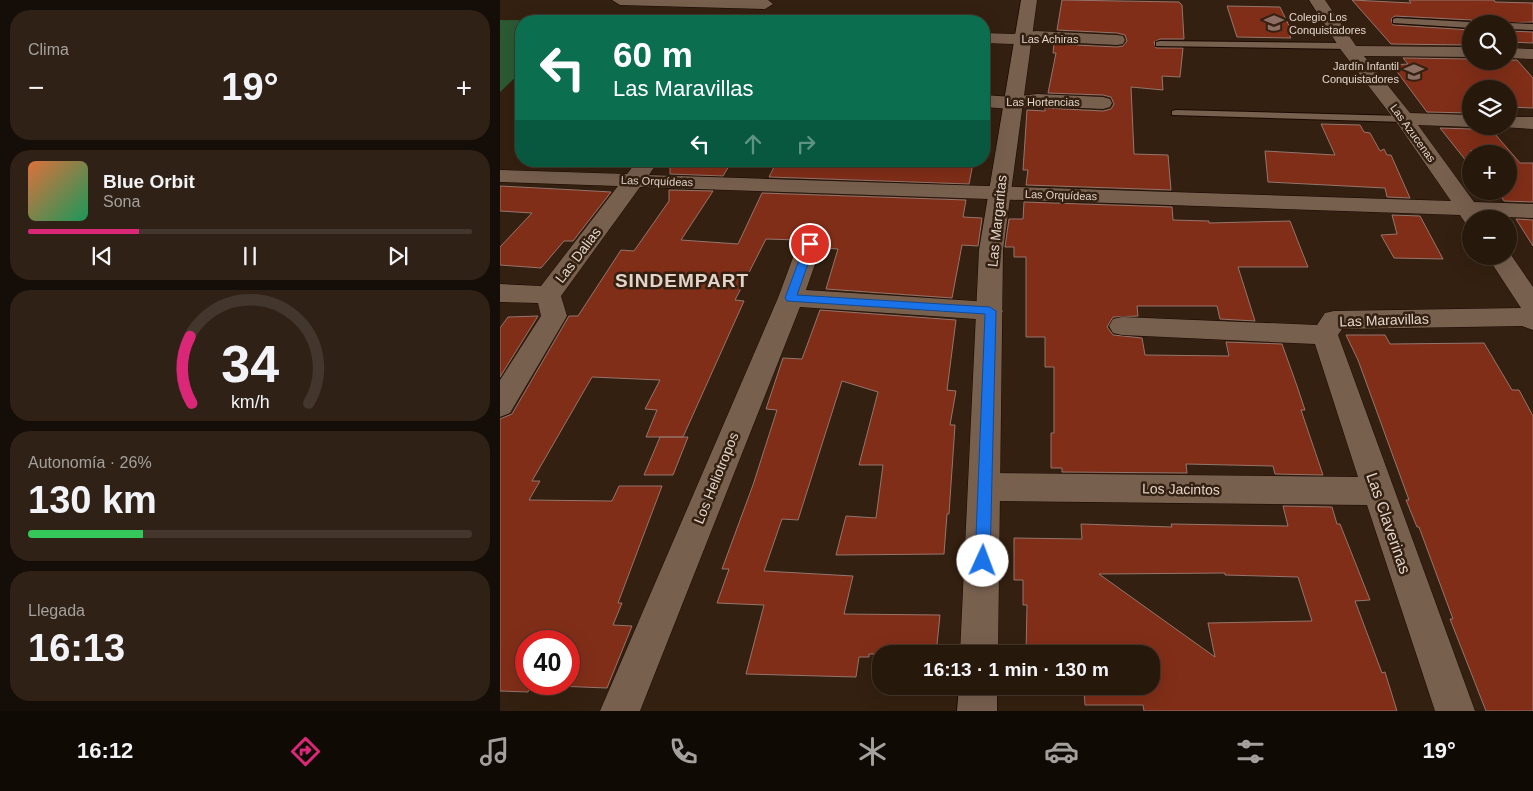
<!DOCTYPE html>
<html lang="es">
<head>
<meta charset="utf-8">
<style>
	body { margin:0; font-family:Helvetica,sans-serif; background:#2f2115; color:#f1f3f6; height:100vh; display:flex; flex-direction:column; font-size:19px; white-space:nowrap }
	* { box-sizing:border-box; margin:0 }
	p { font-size:16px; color:#a4a09d }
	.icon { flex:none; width:28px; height:28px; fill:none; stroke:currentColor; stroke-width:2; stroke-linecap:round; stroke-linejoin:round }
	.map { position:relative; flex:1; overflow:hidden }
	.side { display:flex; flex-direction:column; gap:10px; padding:10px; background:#150d07; width:500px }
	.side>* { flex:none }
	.banner { position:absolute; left:15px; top:15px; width:475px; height:152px; border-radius:20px; box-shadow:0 5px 20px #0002,0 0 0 1px #43372d; background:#0b6e4f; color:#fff; overflow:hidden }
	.buttons { position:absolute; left:962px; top:15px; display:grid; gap:10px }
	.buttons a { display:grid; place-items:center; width:55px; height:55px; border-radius:50%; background:#27180c; box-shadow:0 5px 20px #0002,0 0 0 1px #43372d; font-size:25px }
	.speed { position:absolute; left:15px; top:630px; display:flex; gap:10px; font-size:25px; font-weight:700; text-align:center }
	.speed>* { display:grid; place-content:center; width:65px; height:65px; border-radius:50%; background:#27180c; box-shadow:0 5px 20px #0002,0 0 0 1px #43372d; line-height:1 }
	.speed .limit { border:8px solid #d22; background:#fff; color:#111 }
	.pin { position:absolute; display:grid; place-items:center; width:42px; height:42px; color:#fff; margin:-21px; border:2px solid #fff; border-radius:50%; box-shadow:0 1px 5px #0007 }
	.me { position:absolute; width:55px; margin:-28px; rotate:2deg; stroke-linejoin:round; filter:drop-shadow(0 0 4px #0008) }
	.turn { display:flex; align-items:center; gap:18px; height:105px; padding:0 15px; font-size:22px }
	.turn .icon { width:65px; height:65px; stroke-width:2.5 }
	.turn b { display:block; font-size:35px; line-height:42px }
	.lanes { display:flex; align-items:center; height:48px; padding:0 15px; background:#0003; justify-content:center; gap:25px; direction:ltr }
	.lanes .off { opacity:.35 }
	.big { font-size:38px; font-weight:700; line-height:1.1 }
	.side .card { flex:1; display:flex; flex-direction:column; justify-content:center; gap:8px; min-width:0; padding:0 18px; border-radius:20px; background:#2f2115 }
	.side .dial { align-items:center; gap:0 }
	.dial svg { height:130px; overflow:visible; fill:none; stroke:#43372d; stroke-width:7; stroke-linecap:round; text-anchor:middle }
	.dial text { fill:#f1f3f6; stroke:none }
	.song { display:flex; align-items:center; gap:15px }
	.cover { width:60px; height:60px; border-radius:8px; background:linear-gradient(135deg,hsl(20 70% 55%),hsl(150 70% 35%)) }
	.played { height:5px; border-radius:2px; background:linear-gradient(90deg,#db2777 25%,#43372d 25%) }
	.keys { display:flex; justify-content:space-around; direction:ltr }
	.heat { display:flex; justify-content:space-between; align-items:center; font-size:28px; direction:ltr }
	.charge { height:8px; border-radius:4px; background:linear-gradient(90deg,#34c759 26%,#43372d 0) }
	.trip { position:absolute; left:372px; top:645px; width:288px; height:50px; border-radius:20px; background:#27180c; box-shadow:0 5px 20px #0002,0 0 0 1px #43372d; font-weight:700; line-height:50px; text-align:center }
	.tabs { display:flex; height:80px; justify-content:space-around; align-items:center; background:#100a05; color:#a4a09d }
	.tabs .icon { width:35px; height:35px }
	.tabs .selected { color:#db2777 }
	.tabs b { font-size:22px; color:#f1f3f6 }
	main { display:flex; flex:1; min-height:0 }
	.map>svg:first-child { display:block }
	.green { fill:#2c5a33 }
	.building { fill:#812e18; stroke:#94756d; fill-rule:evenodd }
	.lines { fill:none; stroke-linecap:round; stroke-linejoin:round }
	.service-casing { stroke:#1b0900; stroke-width:2 }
	.minor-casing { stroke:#1b0900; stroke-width:1 }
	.tertiary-casing { stroke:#1b0900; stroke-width:1 }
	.service { fill:#78604f; fill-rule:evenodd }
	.minor { fill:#78604f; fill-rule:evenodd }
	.tertiary { fill:#78604f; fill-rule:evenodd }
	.route { fill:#1a73e8; stroke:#114b97 }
	.labels { text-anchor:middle; stroke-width:5; stroke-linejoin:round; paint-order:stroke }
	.far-poi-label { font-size:11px; fill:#e2d4ca; stroke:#342010; text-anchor:start }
	.far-street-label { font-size:11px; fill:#e2d4ca; stroke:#342010 }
	.street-label { font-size:14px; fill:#e2d4ca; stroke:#342010 }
	.near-street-label { font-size:16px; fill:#e2d4ca; stroke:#342010 }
	.district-label { font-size:19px; font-weight:bold; letter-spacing:1px; fill:#e2d4ca; stroke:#342010 }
</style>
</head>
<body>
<main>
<section class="side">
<div class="card"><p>Clima</p>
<div class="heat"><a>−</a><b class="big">19°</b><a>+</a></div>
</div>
<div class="card">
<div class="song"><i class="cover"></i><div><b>Blue Orbit</b><p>Sona</p></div></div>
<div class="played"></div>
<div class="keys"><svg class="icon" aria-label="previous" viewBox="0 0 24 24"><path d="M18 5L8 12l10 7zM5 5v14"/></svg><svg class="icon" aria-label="pause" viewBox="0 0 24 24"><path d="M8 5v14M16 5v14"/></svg><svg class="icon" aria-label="next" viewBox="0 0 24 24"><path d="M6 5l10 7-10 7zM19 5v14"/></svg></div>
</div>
<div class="card dial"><svg viewBox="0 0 100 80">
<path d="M14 69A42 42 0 1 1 86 69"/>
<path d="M14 69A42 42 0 0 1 13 28" stroke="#db2777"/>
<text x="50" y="56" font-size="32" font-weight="700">34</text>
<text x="50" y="72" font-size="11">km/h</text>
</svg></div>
<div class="card"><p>Autonomía · 26%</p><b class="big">130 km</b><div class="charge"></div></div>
<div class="card"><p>Llegada</p><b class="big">16:13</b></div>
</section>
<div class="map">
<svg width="1033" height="711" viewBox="0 0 1033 711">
	<rect width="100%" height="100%" fill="#342010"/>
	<path class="green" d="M0,20l65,1h-44v51l-21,20z"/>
	<path class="building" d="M562,0l117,2 3,3 2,34h-24l-6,3 2,6h27l-3,29 -18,-1 1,14 -32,-3 3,67 34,1 3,35 -145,-5 2,-15h-5l4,-60 18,1v-3l58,3 8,-2 3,-5 -3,-7 -8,-2 -55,-2 8,-40h-3l1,-9 63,3 6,-1 4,-5 -2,-6 -8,-2 -60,-3z
		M852,0l59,3 -2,-3h85l1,2 38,1v19l-56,2 -6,-4 -76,-4 -4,3 2,6 78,5v15l-80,-1z
		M727,6l53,1 12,25h-4l3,6 -54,-1z
		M1009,31l24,1v11l-24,-1z
		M903,58l68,1v2l46,-1 16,18v30l-24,-1v-18h-38v24l-44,-1 -35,-47 16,-1z
		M821,124l39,1 4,7 6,1 10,18 4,-2 3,6h4l19,43 -23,-1 -2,-9 -117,-6 -3,-31 70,4z
		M975,126h13l32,37h13v39l-29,-1 -6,-10h11v-37h-35l-3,-4v17l-31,-39 31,1z
		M170,161h62l-9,15 -53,-2z
		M277,161h194l2,2 -4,21 -200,-7z
		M0,186l76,4 35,2 -38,49h-9l-23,27 -41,-3v-18l32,-34 -32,-2z
		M169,190l44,1 -32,49 57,4 24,-51 204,7 -3,17 19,1 -4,28 -16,-1 -10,53 -126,-9 12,-40 -15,-1v-5l-4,-5 -8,-4 -12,6 -33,-1 -31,61 9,1 -61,136h-37l11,-27 -12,-1 15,-29 -68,-3 -60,104h8l-11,19 83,1 7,-15h43l-44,117h4l-9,22 19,1 -25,62 -76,-3 -3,7 -28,-1v-272l12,-5 57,-98h9l43,-66 13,1 35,-50zM26,641h43v43h-43z
		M524,202l148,5 1,13 36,1v2l81,-2 18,46h-70l17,54 -35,-2 -3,-13h-80l1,10 -25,1 -6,10 6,8 29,3 3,17 84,1 -3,-14 56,2 15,42 8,24h-4l22,65 -48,-1 -2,-8 -87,-2 1,9 -125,-1v-4h-11v-35h3v-66h-9v-30h-19v-80h-12v-10h-9l4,-28h14z
		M892,215l28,1 23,43 -49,-1 -13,-23 16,-1z
		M1016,219l17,1v26z
		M320,310l136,10 -9,70 9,1 -6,34h5l-6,89h-2l-3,40 -108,1 10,-39 30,2 7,-53h-24l19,-73 -36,-11 -44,139 -16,-1 -18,52 89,5 -9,38 96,1 -4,39h-67v3h-10l-3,20 -110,-3 18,-69 -47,-2 12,-34h-7l31,-84 24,-75 -11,-1 17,-51 19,1z
		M38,316l-38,61v-49l8,-11z
		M846,335h39l5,9 94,-1 28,47h7l14,26v295h-47l-36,-92h3l-34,-92h-2l-11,-27h3l-51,-140z
		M160,437h28l-15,38h-29z
		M783,506l49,1 5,17h3l30,76 -15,1 27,72 3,-1 12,39h-253l-1,-6h-58l-1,-14 -58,-1v-4h125v-32h-125l1,-49h-4v-25h-9v-42l68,1 -1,-15 91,3 -1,-3 117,2zM725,573v2l73,2 14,44 -104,2 7,34 -116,-83z"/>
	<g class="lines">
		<defs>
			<path id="service" d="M896,18l75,4 4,2h-4v4l-78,-5v-4z
				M1009,23l24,1v6l-24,-1v-5h-2z
				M660,41l187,2 5,3 -5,3 -191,-3v-4z
				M676,110l228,6 6,3 -6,3 -232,-7v-4z"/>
			<path id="minor" d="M112,0h156l5,4 -8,5 -145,-4z
				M809,0h16l31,46 115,1v10l-107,-1 46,57 61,2v11h2l-2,1 -53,-2 56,77 59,2v14l-50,-2 2,3h-14v6l-5,-1 -6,-9 -820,-28 -79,109 6,20 -57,97 -10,4v-37l41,-64 -3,-13 -38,-1v-18l41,2 77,-100 -118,-4v-12l127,4 10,-13h21l-9,14 802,26 -54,-78 -56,-73z
				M536,31l81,4 6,1 2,4 -2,4 -6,1 -81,-4 -23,3 -29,-1v-10l29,1z
				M1009,48l24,1v10l-24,-1z
				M537,94l66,3 7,2 2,4 -2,4 -7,2 -66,-3 -25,3 -28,-2v-12l28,2z
				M1009,117h24v12l-31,-2 7,-1z
				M310,236l8,3 4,5 -16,46 184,12 9,3 4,6 -4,6 -9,3 -190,-13 -160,404h-40l178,-413 20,-54 4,-5z
				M1009,252l24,35v43l-11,-4 -180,3 -4,6 137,376h-40l-68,-206 -382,-4 -11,-4 -5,-10 5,-10 11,-4 373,4 -43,-133 -193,-9 -9,-2 -4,-7 4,-7 9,-2 195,8 8,-12 9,-2 187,-3 -34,-52h22z"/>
			<path id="tertiary" d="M521,0h16l-34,250 -5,404h-38l19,-404z
				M459,686h38v25h-40z"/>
		</defs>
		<use href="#service" class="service-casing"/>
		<use href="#minor" class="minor-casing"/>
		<use href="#tertiary" class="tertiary-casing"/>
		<use href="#service" class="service"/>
		<use href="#minor" class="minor"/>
		<use href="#tertiary" class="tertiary"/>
	</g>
	<path class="route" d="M310,240l5,4 -18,51 193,12 6,4 -6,250 -2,5 -5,2 -5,-2 -3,-5 10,-247 -198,-13 -2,-3 20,-54z"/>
	<defs>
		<symbol id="school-bare" viewBox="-9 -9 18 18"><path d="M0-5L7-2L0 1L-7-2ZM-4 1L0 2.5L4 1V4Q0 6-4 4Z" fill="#8d6e63" stroke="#342010" stroke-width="2.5" paint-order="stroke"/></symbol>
	</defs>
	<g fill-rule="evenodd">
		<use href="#school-bare" x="760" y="9" width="28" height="28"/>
		<use href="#school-bare" x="900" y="58" width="28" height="28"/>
	</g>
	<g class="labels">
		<g class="far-poi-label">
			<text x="789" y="21">Colegio Los<tspan x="789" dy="13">Conquistadores</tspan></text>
			<text x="899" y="70" text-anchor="end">Jardín Infantil<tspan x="899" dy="13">Conquistadores</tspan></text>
		</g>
		<g class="far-street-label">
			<text x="550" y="43">Las Achiras</text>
			<text x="543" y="106">Las Hortencias</text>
			<text transform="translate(913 133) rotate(54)" y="4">Las Azucenas</text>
			<text transform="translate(157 181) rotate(2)" y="4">Las Orquídeas</text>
			<text transform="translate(561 195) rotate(2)" y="4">Las Orquídeas</text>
		</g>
		<g class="street-label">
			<text transform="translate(497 221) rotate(-84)" y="5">Las Margaritas</text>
			<text transform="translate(78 255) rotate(-53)" y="5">Las Dalias</text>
			<text transform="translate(884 320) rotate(-2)" y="5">Las Maravillas</text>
			<text transform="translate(216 478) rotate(-68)" y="5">Los Heliotropos</text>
			<text transform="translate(681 489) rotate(1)" y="5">Los Jacintos</text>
		</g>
		<g class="near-street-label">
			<text transform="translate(889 523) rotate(71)" y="6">Las Claverinas</text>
		</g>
		<g class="district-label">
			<text x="182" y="287">SINDEMPART</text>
		</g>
	</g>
</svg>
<div class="buttons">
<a><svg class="icon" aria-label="search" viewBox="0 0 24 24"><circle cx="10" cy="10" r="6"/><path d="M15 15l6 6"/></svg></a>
<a><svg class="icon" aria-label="layers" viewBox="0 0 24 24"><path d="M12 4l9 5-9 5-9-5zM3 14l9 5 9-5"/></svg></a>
<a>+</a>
<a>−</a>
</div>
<div class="speed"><div class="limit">40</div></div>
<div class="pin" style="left:310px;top:244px;background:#d93025"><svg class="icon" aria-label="arrive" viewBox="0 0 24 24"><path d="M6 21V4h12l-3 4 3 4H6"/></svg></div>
<svg class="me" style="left:483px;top:561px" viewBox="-20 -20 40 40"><circle r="19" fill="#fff"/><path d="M0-13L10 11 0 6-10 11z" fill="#1a73e8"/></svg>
<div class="trip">16:13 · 1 min · 130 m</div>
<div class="banner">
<div class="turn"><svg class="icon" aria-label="left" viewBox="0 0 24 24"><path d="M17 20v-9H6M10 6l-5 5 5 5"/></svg><div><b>60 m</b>Las Maravillas</div></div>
<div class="lanes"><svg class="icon" aria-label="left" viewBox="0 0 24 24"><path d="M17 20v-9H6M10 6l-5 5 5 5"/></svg><svg class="icon off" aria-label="ahead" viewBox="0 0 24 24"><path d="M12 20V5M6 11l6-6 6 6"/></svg><svg class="icon off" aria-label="right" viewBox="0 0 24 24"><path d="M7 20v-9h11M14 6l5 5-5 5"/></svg></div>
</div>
</div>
</main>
<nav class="tabs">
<b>16:12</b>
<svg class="icon selected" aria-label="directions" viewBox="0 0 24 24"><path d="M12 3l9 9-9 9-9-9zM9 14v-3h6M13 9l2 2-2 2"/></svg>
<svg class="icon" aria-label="music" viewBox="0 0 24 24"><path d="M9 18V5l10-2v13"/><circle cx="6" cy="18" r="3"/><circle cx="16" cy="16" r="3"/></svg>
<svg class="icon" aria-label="phone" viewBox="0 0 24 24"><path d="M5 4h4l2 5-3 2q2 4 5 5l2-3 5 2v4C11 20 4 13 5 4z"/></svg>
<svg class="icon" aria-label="climate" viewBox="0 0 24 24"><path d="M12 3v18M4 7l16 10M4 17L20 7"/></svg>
<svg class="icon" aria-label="car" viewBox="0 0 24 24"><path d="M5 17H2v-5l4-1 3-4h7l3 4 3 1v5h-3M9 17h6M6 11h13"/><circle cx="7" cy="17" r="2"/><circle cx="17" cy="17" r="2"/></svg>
<svg class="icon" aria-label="filters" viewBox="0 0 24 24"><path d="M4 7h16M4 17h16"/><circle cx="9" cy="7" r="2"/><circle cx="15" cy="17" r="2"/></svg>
<b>19°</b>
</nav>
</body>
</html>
